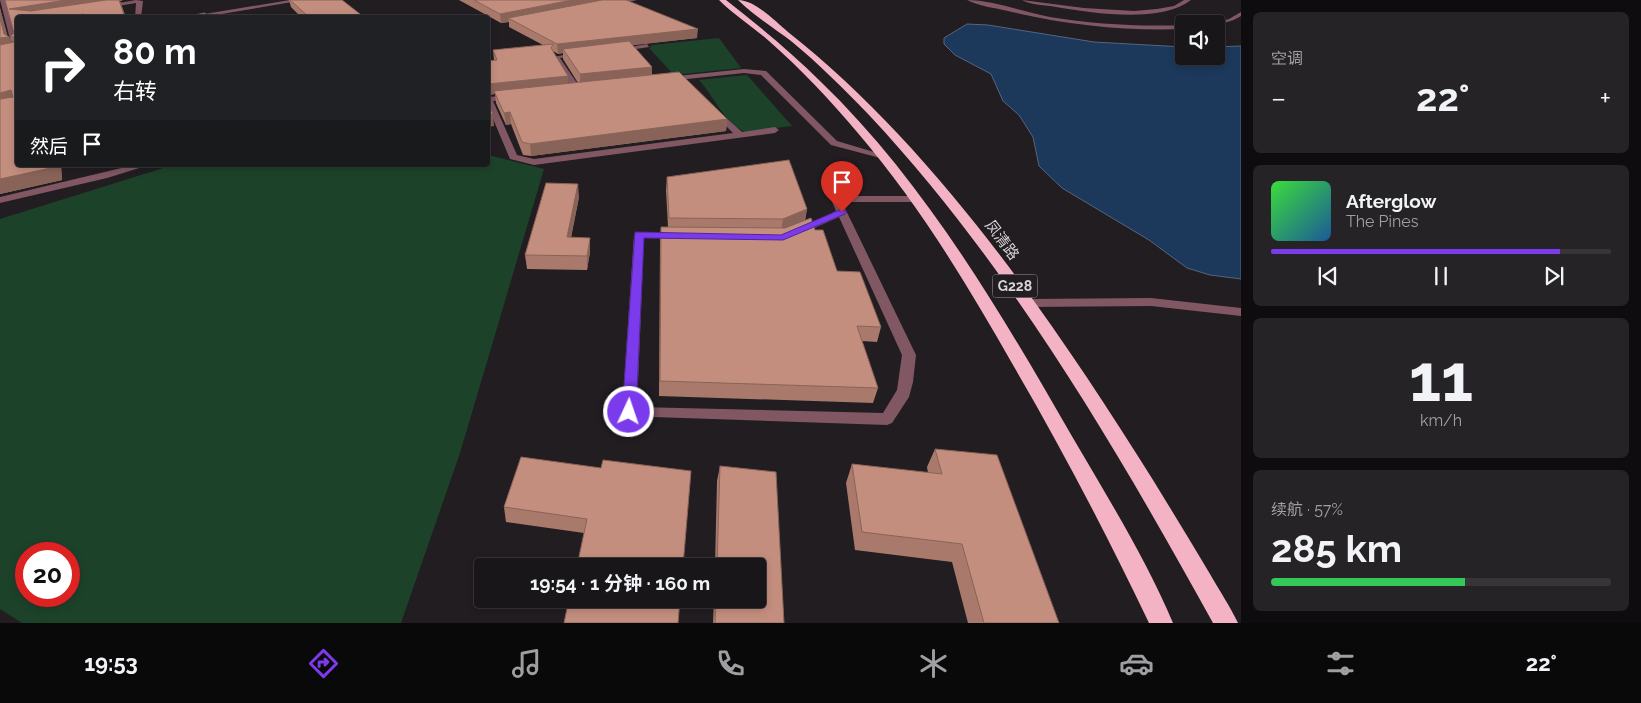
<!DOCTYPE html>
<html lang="zh">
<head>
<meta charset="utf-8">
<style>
	body { margin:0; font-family:Raleway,"Noto Sans SC",sans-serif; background:#262326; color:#f1f3f6; height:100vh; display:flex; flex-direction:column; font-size:19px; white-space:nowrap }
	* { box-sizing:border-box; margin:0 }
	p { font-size:16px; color:#9f9fa2 }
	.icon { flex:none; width:28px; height:28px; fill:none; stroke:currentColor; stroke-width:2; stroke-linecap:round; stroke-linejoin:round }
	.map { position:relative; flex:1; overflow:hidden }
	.side { display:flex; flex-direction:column; gap:12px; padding:12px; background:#0e0c0e; width:400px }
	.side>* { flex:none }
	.hud { position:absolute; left:15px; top:15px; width:475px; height:152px; border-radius:5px; box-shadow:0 2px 8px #0003,0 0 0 1px #373538; background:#202124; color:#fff; overflow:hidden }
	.buttons { position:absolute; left:1175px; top:15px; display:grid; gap:10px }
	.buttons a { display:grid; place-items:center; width:50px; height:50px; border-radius:5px; background:#191619; box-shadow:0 2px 8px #0003,0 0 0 1px #373538; font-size:25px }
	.speed { position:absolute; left:15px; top:542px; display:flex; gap:10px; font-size:25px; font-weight:700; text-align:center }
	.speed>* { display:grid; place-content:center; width:65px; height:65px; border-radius:50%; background:#191619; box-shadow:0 2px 8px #0003,0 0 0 1px #373538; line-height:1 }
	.speed .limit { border:8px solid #d22; background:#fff; color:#111 }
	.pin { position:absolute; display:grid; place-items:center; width:42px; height:42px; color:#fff; margin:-51px -21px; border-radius:50% 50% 50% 0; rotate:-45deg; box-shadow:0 0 5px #0007 }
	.pin .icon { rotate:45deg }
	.me { position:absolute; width:55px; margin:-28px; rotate:3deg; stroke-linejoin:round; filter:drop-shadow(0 0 4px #0008) }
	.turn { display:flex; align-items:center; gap:18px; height:105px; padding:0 15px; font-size:22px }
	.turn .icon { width:65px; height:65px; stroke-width:2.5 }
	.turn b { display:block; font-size:35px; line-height:42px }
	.then { display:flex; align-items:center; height:48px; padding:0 15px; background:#0003; gap:10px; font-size:19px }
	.big { font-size:38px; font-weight:700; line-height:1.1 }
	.side .widget { flex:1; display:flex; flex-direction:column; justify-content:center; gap:8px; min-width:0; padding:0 18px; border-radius:8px; background:#262326 }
	.side .dial { align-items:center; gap:0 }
	.dial b { font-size:65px; line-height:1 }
	.song { display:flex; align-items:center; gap:15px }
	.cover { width:60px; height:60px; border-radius:8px; background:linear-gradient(135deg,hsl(120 70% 55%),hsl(210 70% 35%)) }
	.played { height:5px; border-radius:2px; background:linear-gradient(90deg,#7c3aed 85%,#373538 85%) }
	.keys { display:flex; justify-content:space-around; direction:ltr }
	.heat { display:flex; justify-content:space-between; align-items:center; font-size:28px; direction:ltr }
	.charge { height:8px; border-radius:4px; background:linear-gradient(90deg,#34c759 57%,#373538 0) }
	.trip { position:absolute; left:474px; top:558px; width:292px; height:50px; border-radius:5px; background:#191619; box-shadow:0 2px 8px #0003,0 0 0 1px #373538; font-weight:700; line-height:50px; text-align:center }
	.menu { display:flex; height:80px; justify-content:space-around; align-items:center; background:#0a090a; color:#9f9fa2 }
	.menu .icon { width:35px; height:35px }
	.menu .active { color:#7c3aed }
	.menu b { font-size:22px; color:#f1f3f6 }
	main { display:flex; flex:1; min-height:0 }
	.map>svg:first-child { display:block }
	.green { fill:#1c4329; fill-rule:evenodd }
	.water { fill:#1c385b; stroke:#546680 }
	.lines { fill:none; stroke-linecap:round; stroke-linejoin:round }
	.minor { fill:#815763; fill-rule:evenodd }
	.highway { fill:#f4b3c5; fill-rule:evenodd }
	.wall { fill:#a97a6c; fill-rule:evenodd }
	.shaded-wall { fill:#896358 }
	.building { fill:#c48e7e; stroke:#896358 }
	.route { fill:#7c3aed; stroke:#51269a }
	.labels { text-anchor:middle; stroke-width:5; stroke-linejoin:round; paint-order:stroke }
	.shield { fill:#211d21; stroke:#a09ca0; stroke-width:1 }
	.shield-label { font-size:14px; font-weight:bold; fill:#d6d3d6 }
	.street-label { font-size:15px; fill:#d6d3d6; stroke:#211d21 }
</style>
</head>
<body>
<main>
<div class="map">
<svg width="1241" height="623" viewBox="0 0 1241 623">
	<rect width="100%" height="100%" fill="#211d21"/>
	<path class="green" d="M719,38l22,30 -67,7 -25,-27 3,-3z
		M747,75l45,51 -47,6c-22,-10 -31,-36 -46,-52z
		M488,155l56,14 -84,284 -59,170h-379l-22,-14v-390l173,-54h315zM26,554h43v42h-43z"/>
	<path class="water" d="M967,24l21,1 106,17 90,5v9h32v-9l25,-1v233l-31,-4 -23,-7 -38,-28 -87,-52 -23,-22 -6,-29 -14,-22 -16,-14 -12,-27 -36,-19 -11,-11v-6z"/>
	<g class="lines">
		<path class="minor" d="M0,0h5l1,4 45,-4 -44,7 10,36 -3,2 -3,-2z
			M136,0l7,1 -2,17h-6l1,-15 -31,5 -3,-2z
			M290,0h14l-106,18h-18z
			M625,0h12l-25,6 -3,-2z
			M967,0c25,0 57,12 83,17 44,7 89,10 134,8v4c-60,2 -118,-4 -176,-18 -13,-3 -30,-5 -41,-11z
			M1022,0l62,8 50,3 23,-2 17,-3 10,-6h7c-30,24 -100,13 -135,7 -11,-2 -25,-2 -34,-7z
			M1241,12v4c-11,7 -21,8 -32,8l20,-5z
			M647,44l2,3 -32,5 -3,-2z
			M580,52l3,2 -1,1 -22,3 21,31 -4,2h-3l-21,-34z
			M744,69l22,2 71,70 47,14 -4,3 -49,-13 -70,-70 -17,-2 -76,8 -4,-2 4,-2z
			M512,95l4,2 -1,2 -22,2 24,54 17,4 199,-26 -21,-21 -1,-2 4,-2 27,24 33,-5 4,3 -4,3 -241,32 -24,-6 -22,-52v-10z
			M134,165h15l-42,13 -107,25v-6z
			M836,196h77l5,3 -5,3h-71l74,153 -3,27 -4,15 -17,26 -5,2 -263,-9 -2,-4 12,-177 5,-3h38l5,3 -5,3h-33l-7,169 246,6 14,-23 5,-35 -63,-138 -36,16 -4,1 -5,-3 42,-20 -5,-12z
			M1151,298l90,10v8l-90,-10 -124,1 -6,-4 6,-4z"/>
		<path class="highway" d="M719,0h7c33,26 65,52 94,81 105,101 181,232 253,357 35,60 73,121 100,185h-24c-42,-88 -87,-174 -136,-258 -46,-81 -95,-162 -156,-233 -27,-32 -56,-63 -88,-91 -16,-14 -35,-26 -50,-41z
			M738,0c17,0 37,21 50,32 146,115 267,291 365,448 19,31 38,62 57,94 9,16 20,32 28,49h-25c-99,-179 -204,-358 -344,-508 -25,-26 -50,-51 -78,-74 -17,-13 -38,-26 -53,-41z"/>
	</g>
	<path class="wall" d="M5,0h118l-3,1 6,17h-108v147h43l1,15 -62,14v-186l7,28 2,1 3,6 1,-1 -3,-5 4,-4z
		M289,0h53l23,18h-63l-11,-11z
		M459,0h167l71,38 -65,7 20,22v8l75,44 -1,12 -195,25 -8,-1 -12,-31 -5,1 -10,-22 -1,-9 -7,1v-34l6,-1 -1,-10 50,-5 -34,-18v-5l-8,1zM553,51l5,3 5,-1v6l15,24 -9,1z
		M667,177l140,32 -2,12 10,9 22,41 44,56 -4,15 -15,-1 16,47 -5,15 -214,-7 1,-156 1,-13h7l-2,-37z
		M579,197l-8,41h19v14l-3,18 -60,-1 -2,-14z
		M935,449l124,174h-91l-16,-61 -97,-12 -9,-67 6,-19 76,9 -1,-6z
		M521,457l162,109 -99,-33 -78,-11 -2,-15z
		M720,466l64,157h-71l1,-24h44v-33h-43l2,-85z"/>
	<path class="shaded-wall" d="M66,0h57l-3,1 6,17h-1l-6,-17 -105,17 -5,-9z
		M572,0h36l-100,18 1,4 -8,1 -1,-9z
		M0,8l8,29h1l5,10 -14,2v-11l4,-4 -4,-16z
		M84,14l2,4h-31z
		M698,29l-1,9 -132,15 -2,-4v4l-5,1 -1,-10z
		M652,67v10l-72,8v-11z
		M568,76l1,10 -75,5 1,3 -7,1v2v-13z
		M11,90l7,11 -18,5v-13z
		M510,112l1,12 -5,1 -2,-12z
		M493,114l1,12 -6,1v-12z
		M727,119l-1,12 -195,25 -1,-12z
		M55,165h6l1,15 -62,14v-15z
		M578,184l1,13 -11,54 -1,-14z
		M807,209l-3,13 -23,10 2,-13z
		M590,238v14l-3,18v-14z"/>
	<path class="building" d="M5,0h61l-57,9 22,2 75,-11h13l6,18h-40l-1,-4 -29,4h-37v147h37v2l-55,12v-80l13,-2 -2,-7 -11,3v-48l14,-3v-5h-4l4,-4z
		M290,0h52l23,18h-55z
		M474,0h98l-72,14z
		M602,0h24l72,29 -141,15 -49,-26z
		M205,13l3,5h-31z
		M0,18l4,16 5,3 -9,1z
		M629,41l23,26 -72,7 -17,-25z
		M553,44l-2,4 17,28 -80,8v-23l9,-1 -4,-10z
		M679,72l48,47 -197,25 -8,-2 -12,-30 -6,1 -10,-22z
		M488,102l5,12 -5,1z
		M789,160l18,49 -24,10 -114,-1 -2,-41z
		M546,183l32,1 -11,53 23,1 -3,18 -62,-1z
		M811,218l4,12h8l14,41 23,1 21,55 -24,-1 21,62 -218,-7 1,-154 124,1z
		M935,449l62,6 62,168h-75l-22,-79 -100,-12 -10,-68 90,10z
		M521,457l80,11 2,-8 88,11 -8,95h-106l10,-47 -83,-12z
		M720,466l56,6 8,151h-69l1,-24h42v-33h-41z
		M569,599h111l-2,24h-114z"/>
	<path class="route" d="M842,209l5,3 -2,2 -62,26 -139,-2 -8,174 -2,4h-10l-2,-4 13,-180 146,3z"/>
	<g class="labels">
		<rect class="shield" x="992.5" y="274.5" width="45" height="23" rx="4"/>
		<g class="shield-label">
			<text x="1015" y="291">G228</text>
		</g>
		<g class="street-label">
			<text transform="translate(1002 240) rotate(53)" y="5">凤清路</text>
		</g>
	</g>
</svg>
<div class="buttons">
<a><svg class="icon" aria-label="sound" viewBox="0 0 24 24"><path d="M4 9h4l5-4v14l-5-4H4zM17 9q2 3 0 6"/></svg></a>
</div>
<div class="speed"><div class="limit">20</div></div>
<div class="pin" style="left:842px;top:212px;background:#d93025"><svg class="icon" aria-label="arrive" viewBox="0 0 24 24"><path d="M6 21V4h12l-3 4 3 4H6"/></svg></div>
<svg class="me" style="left:629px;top:412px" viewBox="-20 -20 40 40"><circle r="17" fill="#7c3aed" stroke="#fff" stroke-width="3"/><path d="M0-11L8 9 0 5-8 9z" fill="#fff"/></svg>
<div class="trip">19:54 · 1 分钟 · 160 m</div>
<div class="hud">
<div class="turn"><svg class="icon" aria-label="right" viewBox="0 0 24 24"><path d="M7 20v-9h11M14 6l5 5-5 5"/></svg><div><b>80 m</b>右转</div></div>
<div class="then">然后<svg class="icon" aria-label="arrive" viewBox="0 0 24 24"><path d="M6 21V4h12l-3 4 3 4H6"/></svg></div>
</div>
</div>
<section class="side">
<div class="widget"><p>空调</p>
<div class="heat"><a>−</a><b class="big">22°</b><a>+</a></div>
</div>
<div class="widget">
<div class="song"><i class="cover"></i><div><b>Afterglow</b><p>The Pines</p></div></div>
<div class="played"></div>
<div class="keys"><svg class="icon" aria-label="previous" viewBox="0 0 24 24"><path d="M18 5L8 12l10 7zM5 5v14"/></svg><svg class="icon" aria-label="pause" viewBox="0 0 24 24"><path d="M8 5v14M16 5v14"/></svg><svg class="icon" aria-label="next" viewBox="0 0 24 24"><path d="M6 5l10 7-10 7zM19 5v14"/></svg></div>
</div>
<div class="widget dial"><b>11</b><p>km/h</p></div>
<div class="widget"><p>续航 · 57%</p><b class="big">285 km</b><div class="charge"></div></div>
</section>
</main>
<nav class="menu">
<b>19:53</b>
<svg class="icon active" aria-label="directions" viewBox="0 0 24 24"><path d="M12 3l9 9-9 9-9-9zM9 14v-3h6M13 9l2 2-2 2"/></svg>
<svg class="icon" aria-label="music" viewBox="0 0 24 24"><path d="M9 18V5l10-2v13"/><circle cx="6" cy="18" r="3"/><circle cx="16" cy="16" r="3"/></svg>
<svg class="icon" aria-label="phone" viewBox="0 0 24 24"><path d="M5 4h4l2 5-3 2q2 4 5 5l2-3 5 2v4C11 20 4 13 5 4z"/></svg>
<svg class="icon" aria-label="climate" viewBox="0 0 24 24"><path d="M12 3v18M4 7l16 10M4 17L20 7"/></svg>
<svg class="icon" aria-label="car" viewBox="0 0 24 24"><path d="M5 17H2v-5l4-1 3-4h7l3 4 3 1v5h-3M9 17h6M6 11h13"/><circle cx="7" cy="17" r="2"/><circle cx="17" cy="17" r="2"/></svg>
<svg class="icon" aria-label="filters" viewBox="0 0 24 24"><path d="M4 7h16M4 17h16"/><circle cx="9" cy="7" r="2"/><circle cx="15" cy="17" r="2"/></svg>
<b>22°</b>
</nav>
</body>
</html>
